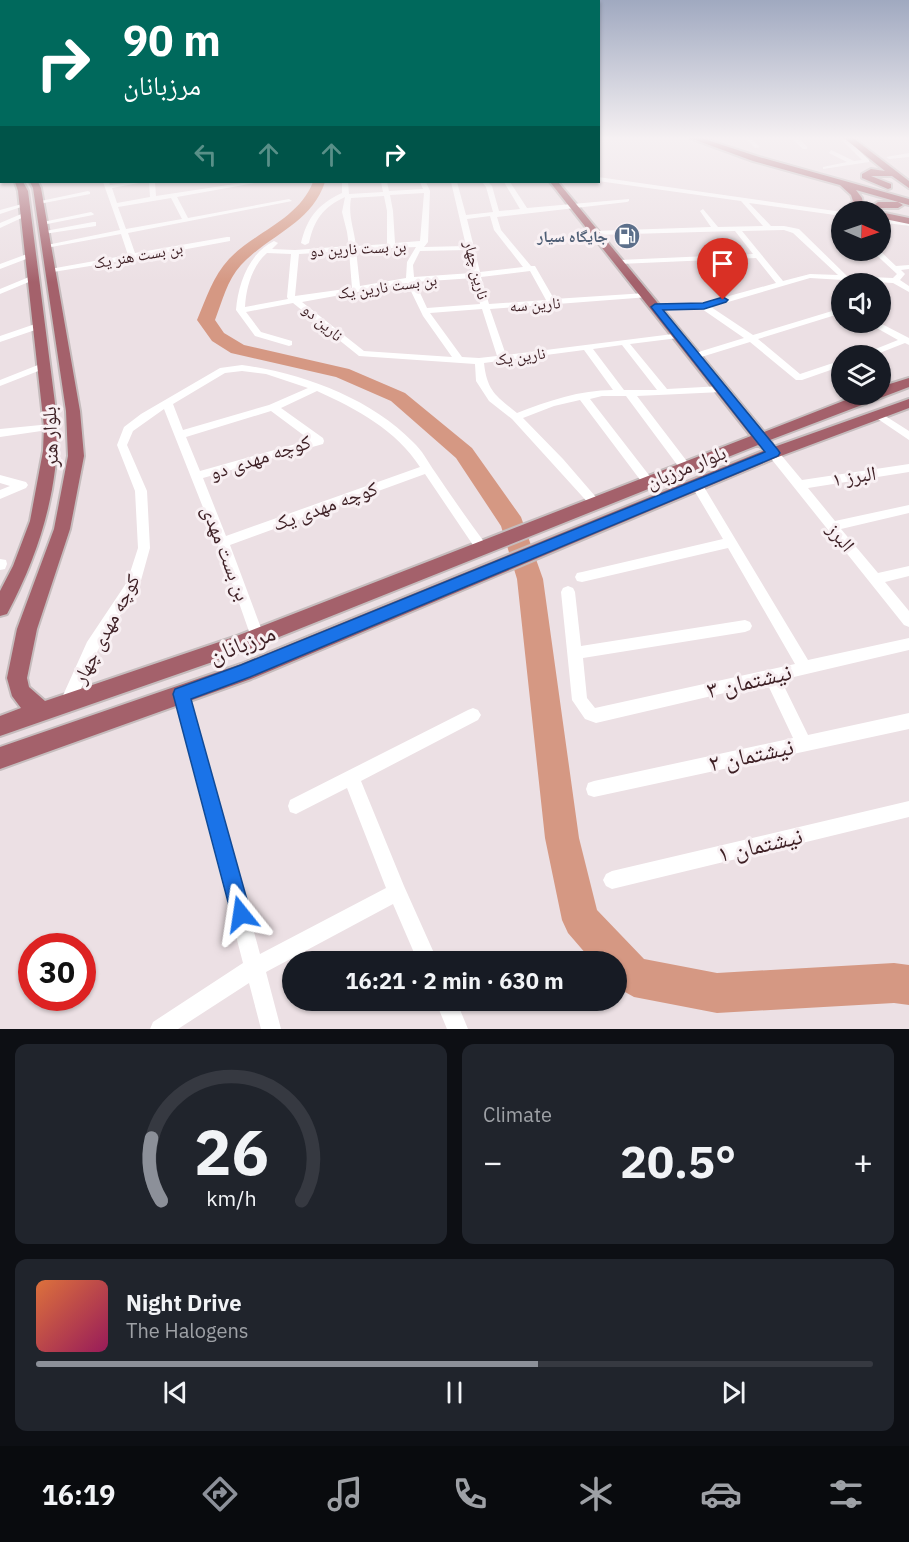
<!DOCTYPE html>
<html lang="en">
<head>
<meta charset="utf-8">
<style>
	body { margin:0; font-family:"IBM Plex Sans","Noto Naskh Arabic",sans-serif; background:#20242c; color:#f1f3f6; height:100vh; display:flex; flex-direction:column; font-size:22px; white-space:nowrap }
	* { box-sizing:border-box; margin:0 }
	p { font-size:20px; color:#9ea1a6 }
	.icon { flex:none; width:33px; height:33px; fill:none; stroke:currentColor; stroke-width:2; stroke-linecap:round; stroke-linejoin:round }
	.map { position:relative; height:1029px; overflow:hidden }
	.details { display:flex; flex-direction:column; gap:15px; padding:15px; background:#0d0f14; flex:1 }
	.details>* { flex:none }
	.top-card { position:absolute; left:0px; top:0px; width:600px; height:183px; box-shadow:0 2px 4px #0004; background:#00695c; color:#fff; overflow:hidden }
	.needle { width:39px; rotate:92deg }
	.controls { position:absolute; left:831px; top:201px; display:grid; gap:12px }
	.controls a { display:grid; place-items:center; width:60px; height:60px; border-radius:50%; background:#171b24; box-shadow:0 2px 4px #0004; font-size:30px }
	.speed { position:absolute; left:18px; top:933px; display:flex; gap:12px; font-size:30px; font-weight:700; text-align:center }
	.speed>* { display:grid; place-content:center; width:78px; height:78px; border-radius:50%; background:#171b24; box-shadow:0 2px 4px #0004; line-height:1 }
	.speed .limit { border:9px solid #d22; background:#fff; color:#111 }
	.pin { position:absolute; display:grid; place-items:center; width:51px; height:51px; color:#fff; margin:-62px -26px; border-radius:50% 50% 50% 0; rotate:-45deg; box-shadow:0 0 6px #0007 }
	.pin .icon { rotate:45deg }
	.me { position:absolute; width:66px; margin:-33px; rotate:345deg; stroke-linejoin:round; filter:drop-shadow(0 0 4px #0008) }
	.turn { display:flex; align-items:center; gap:21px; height:126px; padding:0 24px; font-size:27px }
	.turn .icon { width:78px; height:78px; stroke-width:2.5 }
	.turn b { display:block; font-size:42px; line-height:51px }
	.lanes { display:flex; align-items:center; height:57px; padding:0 24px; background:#0003; justify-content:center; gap:30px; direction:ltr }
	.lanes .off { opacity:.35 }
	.big { font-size:45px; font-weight:800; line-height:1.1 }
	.details .widget { flex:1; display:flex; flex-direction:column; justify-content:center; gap:9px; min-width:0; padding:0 21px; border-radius:12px; background:#20242c }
	.details .dial { align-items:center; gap:0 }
	.dial svg { height:156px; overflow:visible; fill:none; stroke:#363941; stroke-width:7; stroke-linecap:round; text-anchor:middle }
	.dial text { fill:#f1f3f6; stroke:none }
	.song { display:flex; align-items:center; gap:18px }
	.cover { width:72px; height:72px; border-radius:9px; background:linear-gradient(135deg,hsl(20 70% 55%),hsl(330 70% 35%)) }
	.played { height:6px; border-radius:3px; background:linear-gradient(90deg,#8c9099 60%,#363941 60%) }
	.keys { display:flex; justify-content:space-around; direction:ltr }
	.heat { display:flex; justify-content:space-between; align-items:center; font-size:33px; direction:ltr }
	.details .tiles { flex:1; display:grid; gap:15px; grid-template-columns:1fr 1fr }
	.widget:last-child { grid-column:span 2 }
	.trip { position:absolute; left:282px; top:951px; width:345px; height:60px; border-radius:30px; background:#171b24; box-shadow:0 2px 4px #0004; font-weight:800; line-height:60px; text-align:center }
	.tab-bar { display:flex; height:96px; justify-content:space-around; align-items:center; background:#090b0e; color:#9ea1a6 }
	.tab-bar .icon { width:42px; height:42px }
	.tab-bar .active { color:#8c9099 }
	.tab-bar b { font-size:27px; color:#f1f3f6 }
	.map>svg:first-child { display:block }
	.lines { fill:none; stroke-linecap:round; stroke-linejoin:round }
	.river { fill:#d59883; fill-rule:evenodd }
	.major-casing { stroke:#c5bcbd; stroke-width:4 }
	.minor { fill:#fff; fill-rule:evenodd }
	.major { fill:#a4616b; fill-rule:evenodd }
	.route { fill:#1a73e8; stroke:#114b97; stroke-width:1.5 }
	.labels { text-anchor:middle; stroke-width:6; stroke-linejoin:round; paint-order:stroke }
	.far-service-label { font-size:16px; font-weight:bold; fill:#4e5e75; stroke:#f8f0f3; text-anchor:end }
	.far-street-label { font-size:16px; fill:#3d1f24; stroke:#f8f0f3 }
	.street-label { font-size:20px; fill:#3d1f24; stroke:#f8f0f3 }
	.near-street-label { font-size:24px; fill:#3d1f24; stroke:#f8f0f3 }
</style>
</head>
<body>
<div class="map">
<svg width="909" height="1029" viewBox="0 0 909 1029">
	<rect width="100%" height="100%" fill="#ece0e4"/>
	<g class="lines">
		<path class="river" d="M313,182h12c-14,42 -56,53 -84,83 -14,15 -19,37 -26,55l9,13 20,12 105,24 56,24 67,55 49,69 22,62 36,259 18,72 47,49 73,14 177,-10 15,2v40l-15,-2 -177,10 -83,-16 -18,-10v-25h-23l-25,-29 -6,-13 -17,-82 -28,-259 -16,-53 -45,-68 -65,-57 -55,-24 -105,-24 -19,-12 -15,-21c9,-21 16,-44 32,-61 27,-28 69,-39 84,-77z"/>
		<defs>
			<path id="major" d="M690,138h11l58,19 150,42v6l-53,-15 6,8 1,6 -9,8h-10l9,-11 -2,-6 -11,-10 -87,-24z
				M844,138h9l56,43v7l-17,-12h-21l20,8v4l-3,1 -26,-11v-4l9,-5 14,2z
				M0,175h2l-2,6z
				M15,182h8l5,9 30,236c-1,68 -19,127 -51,187l-7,2v-25l13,-25 17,-45 13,-70 1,-24 -26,-236z
				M30,182h8l3,6 39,223 4,45 -14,73 -33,100 -10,49 2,9 16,14 189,-64 517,-201 -201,-254h8l206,250 97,-38h19v-7l29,-9v9l-139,53 4,7 135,-48v9l-131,49 -527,222 -251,90v-22l241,-83 524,-214 -7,-5 -514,206 -244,85v-20l21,-8 -9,-12 -5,-18 10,-49 37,-100 14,-73 -2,-45 -33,-223z
				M878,202h20l5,3 -5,3h-18v4h-9v-5z
				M880,212l29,6v6l-29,-6z"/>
		</defs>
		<use href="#major" class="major-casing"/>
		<path class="minor" d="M745,138h6l9,9 -5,1z
			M792,138h6l9,9v2h-4z
			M840,138h6l23,22v2l-46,7v-2l24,-5 -18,-9 2,-3 23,11 8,-1z
			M909,153v4l-20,2 -3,-2z
			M598,177l244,35v4l-93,-13 22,23h13l15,3 48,47 46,2 4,-4 -26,-24h8l17,16 13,-1v4l-8,1 4,4 -5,6 9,6v6l-16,-9 -83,-5 -99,29 42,28 89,-27v5l-84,26 42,35 42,-14v6l-40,14h-6l-46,-38 -52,16h-6v-4l52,-16 -42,-29 -47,1 -4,-3 4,-3 49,-1 72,-20 -20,-25 -137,6 -4,-2 4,-2 134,-6 -18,-23 -140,4 -4,-2 4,-2 116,-4 -11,-16 3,-2 15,18 45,-1 -22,-25 -143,-20zM784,230l9,3 45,42 -28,-1 -27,7 -41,-50z
			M103,182h6l1,3 22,-3h12l-32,6 5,15 33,-6 -1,-15h6l1,14 92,-14h12l-83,15 11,21 101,-19 3,2 -164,32 7,20 92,-16h3v4l-97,18 -86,14v-4h3l78,-14 -7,-21 -75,14 -4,-2 78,-16zM171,198l11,21 -56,10 -8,-22z
			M342,182h6l1,12 34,-2 -2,-10h6l2,9 34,-2 -3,-7h6l4,9 -2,51 -4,5 42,-1 -15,-64h6l9,33 27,-3 -7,-25 -4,-5h6l4,4 7,25 21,-2 -16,-27h6l17,26 102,-9v2l-2,1 -130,15 4,13 30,36h4l19,33 92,-6 4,2 -1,2 -159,12 16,46 175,-22v4l-3,1 -48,6 37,45 55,-3 5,3 -5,3 -85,4 52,68 2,3 -2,3h-8l-55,-74h-24l-12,3 62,80 2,3 -2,3h-8l-64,-85 -26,6 -31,12 40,41 38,44 -2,3h-8l-79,-87 -23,-18 -13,-20 -1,-17 -116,-8 -66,-53 -47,9 15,20 31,9v4l-3,1 -34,-10 -19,-26c2,-26 13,-57 38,-69l4,2 -6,6 23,1 54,-4 -2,-14 -5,-20 3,-15c-22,10 -31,23 -36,46l-4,2 -4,-2c6,-25 17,-39 41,-50zM424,193l-4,48 -25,2 -2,-32 -3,-16zM384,196l3,15v33l-31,2c-2,-18 -8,-30 -5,-48zM490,216l4,14 29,37 -43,5 -13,-53zM416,247l-9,15 -1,16 -46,8 -4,-36zM467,250l5,23 -58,4 -1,-12 7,-14zM349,251l3,37 -57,8 4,-42zM267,253l24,1 -4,43 1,2 -43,8c1,-19 7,-41 22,-54zM530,271l16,29 -57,4 -8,-27zM474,278l6,26 -53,4 -12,-26zM407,283l16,33 29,41 -88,-6 -62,-49zM482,309l15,47 -18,2 -17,-1 -32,-44zM622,345l35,45h-33l-31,-41zM584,350l29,40c-33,0 -65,11 -96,23 -21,-17 -30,-22 -33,-50z
			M88,191l2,1v2l-51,10 -3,-2z
			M22,204l5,1 -27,9v-4z
			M26,212l2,1v2l-28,13v-5z
			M91,212l3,2 -1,1 -51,10 -4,-2z
			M880,218l29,4v4l-29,-4z
			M93,222h3v4l-52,8 -4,-2z
			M27,254l7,2 -34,13v-5z
			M29,277l7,2 -36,15v-5z
			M866,322h12l31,16v7l-4,-2 -33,13h-14l40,-16z
			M38,323l4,3 -1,2 -41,14v-6z
			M43,363l3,1v4l-46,18v-6z
			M242,365c60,8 128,33 171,77 9,8 15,20 22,30 16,24 33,48 50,71l2,4 -2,4h-8l-52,-77 -195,71 34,91 -2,4 -5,2 -5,-2 -27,-77 -61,-154 -31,22 -6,14 20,46 3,57 -10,36 -42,66 -25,57 -5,2 -5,-2 -3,-5 27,-60 40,-60 11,-34 -3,-57 -18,-46 7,-18 17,-13 79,-46zM242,371l24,3 42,14 -39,17 -86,25 -10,-26 52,-31zM317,391c40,18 79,39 103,76l-194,69 -23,-58 120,-34 1,-3 -1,-3 -42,-30zM271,411l39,29 -110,31 -14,-34z
			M879,412l30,19v9l-34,-23 -1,-2z
			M51,424l4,1 1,2 -1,2 -55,8v-8z
			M773,449l4,1 25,30 107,-16v8l-101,16 27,33 74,-16v8l-68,16 37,44 31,-7v10l-24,6 24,29v16l-5,-2 -135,-169 -1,-3z
			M0,475l26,7 2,3 -2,3 -26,11v-9l10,-4 -10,-3z
			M697,481l4,1 107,178 101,-22v12l-128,30 27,55 101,-22v16l-315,68 -6,-2 -2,-6 2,-6 6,-2 199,-43 -26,-55 -171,40 -11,-4 -13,-19 -11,-108 2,-4 5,-2 5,2 2,4 6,54 164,-26 5,2 2,4 -2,4 -5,2 -162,26 4,40 8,10 200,-44 -67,-116 -146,34 -5,-1 -2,-4 2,-4 5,-1 141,-33 -32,-54z
			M0,559l6,1 1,4 -2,5 -5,1z
			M181,687l5,2 3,5 71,260 126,-66 -39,-100 -51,26 -6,-2 -2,-6 2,-6 178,-90 5,-2 5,2 3,5 -3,5 -117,61 43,105 34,76h-20l-25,-58 -127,68 15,57h-20l-12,-46 -71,46h-28l3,-7 90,-59 -70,-269 3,-5z
			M909,801v16l-297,72 -6,-3 -3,-6 3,-6 6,-3z
			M435,1000h21l12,29h-21z"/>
		<use href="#major" class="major"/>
	</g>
	<linearGradient id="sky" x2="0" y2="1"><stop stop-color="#a0a9c0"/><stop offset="0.49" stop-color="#f6f1f3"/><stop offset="1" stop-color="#f6f1f3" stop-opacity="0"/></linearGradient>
	<rect width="909" height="282" fill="url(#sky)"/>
	<path class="route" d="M723,297l5,3 -2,2 -22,7 -41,1 115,140 2,3 -2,3 -528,221 -59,22 60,215 -3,7 -7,3 -8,-3 -60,-227 2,-5 66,-24 524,-213 -114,-145 4,-3 48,-1z"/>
	<defs>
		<symbol id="fuel-disc" viewBox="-11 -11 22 22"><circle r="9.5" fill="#5c6f8a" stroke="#f8f0f3"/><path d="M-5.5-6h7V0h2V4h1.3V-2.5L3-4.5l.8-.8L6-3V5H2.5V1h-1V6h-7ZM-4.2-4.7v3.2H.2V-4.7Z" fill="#fff"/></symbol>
	</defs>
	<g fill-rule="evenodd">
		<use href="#fuel-disc" x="612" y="221" width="30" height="30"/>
	</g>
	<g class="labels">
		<g class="far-service-label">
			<text x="608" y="242">جایگاه سیار</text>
		</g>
		<g class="far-street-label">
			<text transform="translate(358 248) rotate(-3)" y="6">بن بست نارین دو</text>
			<text transform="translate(138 255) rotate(-10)" y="6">بن بست هنر یک</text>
			<text transform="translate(477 270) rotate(76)" y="6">نارین چهار</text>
			<text transform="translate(387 286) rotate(-8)" y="6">بن بست نارین یک</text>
			<text transform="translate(535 304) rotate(-4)" y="6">نارین سه</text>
			<text transform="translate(323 322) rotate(41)" y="6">نارین دو</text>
			<text transform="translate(520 356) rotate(-8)" y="6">نارین یک</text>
		</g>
		<g class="street-label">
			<text transform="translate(50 437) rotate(-92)" y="7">بلوار هنر</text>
			<text transform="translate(260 457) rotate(-18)" y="7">کوچه مهدی دو</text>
			<text transform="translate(686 467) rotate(-22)" y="7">بلوار مرزبان</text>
			<text transform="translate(854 476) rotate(-9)" y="7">البرز ۱</text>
			<text transform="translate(325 506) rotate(-20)" y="7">کوچه مهدی یک</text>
			<text transform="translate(841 537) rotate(51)" y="7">البرز</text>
			<text transform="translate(226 553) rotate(69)" y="7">بن بست مهدی</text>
			<text transform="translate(106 629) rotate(-62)" y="7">کوچه مهدی چهار</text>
		</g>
		<g class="near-street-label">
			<text transform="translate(242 644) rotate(-21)" y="8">مرزبانان</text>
			<text transform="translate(749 681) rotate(-13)" y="8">نيشتمان ۳</text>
			<text transform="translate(751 755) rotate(-12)" y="8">نيشتمان ۲</text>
			<text transform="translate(760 845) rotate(-13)" y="8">نيشتمان ۱</text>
		</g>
	</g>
</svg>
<div class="controls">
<a><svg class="needle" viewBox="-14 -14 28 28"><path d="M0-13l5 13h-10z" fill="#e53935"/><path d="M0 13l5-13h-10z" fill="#9ea1a6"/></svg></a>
<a><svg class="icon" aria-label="sound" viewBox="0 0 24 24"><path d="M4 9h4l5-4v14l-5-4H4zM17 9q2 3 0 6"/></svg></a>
<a><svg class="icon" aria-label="layers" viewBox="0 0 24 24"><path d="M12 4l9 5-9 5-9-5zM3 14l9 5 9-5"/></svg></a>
</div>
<div class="speed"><div class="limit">30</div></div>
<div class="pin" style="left:723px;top:300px;background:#d93025"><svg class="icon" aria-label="arrive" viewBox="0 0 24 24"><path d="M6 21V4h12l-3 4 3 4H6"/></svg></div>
<svg class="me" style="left:241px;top:914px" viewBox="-20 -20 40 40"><path d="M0-17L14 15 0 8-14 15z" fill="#1a73e8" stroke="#fff" stroke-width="4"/></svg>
<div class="trip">16:21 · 2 min · 630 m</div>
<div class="top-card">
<div class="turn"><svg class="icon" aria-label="right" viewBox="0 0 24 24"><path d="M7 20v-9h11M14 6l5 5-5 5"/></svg><div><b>90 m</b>مرزبانان</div></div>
<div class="lanes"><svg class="icon off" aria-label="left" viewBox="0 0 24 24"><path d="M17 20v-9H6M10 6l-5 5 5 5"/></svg><svg class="icon off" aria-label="ahead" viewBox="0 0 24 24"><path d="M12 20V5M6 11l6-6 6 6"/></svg><svg class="icon off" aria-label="ahead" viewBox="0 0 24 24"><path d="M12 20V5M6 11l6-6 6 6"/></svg><svg class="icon" aria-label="right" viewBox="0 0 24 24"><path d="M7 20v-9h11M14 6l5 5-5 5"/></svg></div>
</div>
</div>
<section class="details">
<div class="tiles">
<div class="widget dial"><svg viewBox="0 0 100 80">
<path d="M14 69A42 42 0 1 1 86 69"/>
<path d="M14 69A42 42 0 0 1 9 37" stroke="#8c9099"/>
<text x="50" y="56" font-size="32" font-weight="700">26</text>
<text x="50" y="72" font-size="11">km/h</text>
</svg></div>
<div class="widget"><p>Climate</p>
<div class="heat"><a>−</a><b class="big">20.5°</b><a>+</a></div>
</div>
<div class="widget">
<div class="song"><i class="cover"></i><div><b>Night Drive</b><p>The Halogens</p></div></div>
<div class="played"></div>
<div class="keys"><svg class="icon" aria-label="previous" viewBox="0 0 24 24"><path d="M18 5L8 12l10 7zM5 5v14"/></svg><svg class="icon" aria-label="pause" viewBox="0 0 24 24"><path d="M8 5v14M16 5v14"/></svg><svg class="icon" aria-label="next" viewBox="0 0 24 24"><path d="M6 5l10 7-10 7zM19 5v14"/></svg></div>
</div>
</div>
</section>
<nav class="tab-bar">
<b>16:19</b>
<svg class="icon active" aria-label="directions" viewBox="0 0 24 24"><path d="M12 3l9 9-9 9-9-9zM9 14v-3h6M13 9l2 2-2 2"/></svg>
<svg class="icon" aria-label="music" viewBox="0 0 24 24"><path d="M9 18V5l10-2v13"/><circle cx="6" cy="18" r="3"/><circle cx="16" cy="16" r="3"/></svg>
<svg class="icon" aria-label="phone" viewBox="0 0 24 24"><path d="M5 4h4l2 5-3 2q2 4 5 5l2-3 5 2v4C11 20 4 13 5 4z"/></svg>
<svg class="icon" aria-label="climate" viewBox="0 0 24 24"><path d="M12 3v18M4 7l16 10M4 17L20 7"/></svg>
<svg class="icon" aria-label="car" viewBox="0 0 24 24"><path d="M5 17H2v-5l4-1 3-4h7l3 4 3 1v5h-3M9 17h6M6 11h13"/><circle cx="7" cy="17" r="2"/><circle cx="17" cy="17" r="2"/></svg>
<svg class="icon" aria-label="filters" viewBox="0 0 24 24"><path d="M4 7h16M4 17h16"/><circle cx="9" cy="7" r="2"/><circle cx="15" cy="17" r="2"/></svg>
</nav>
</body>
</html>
